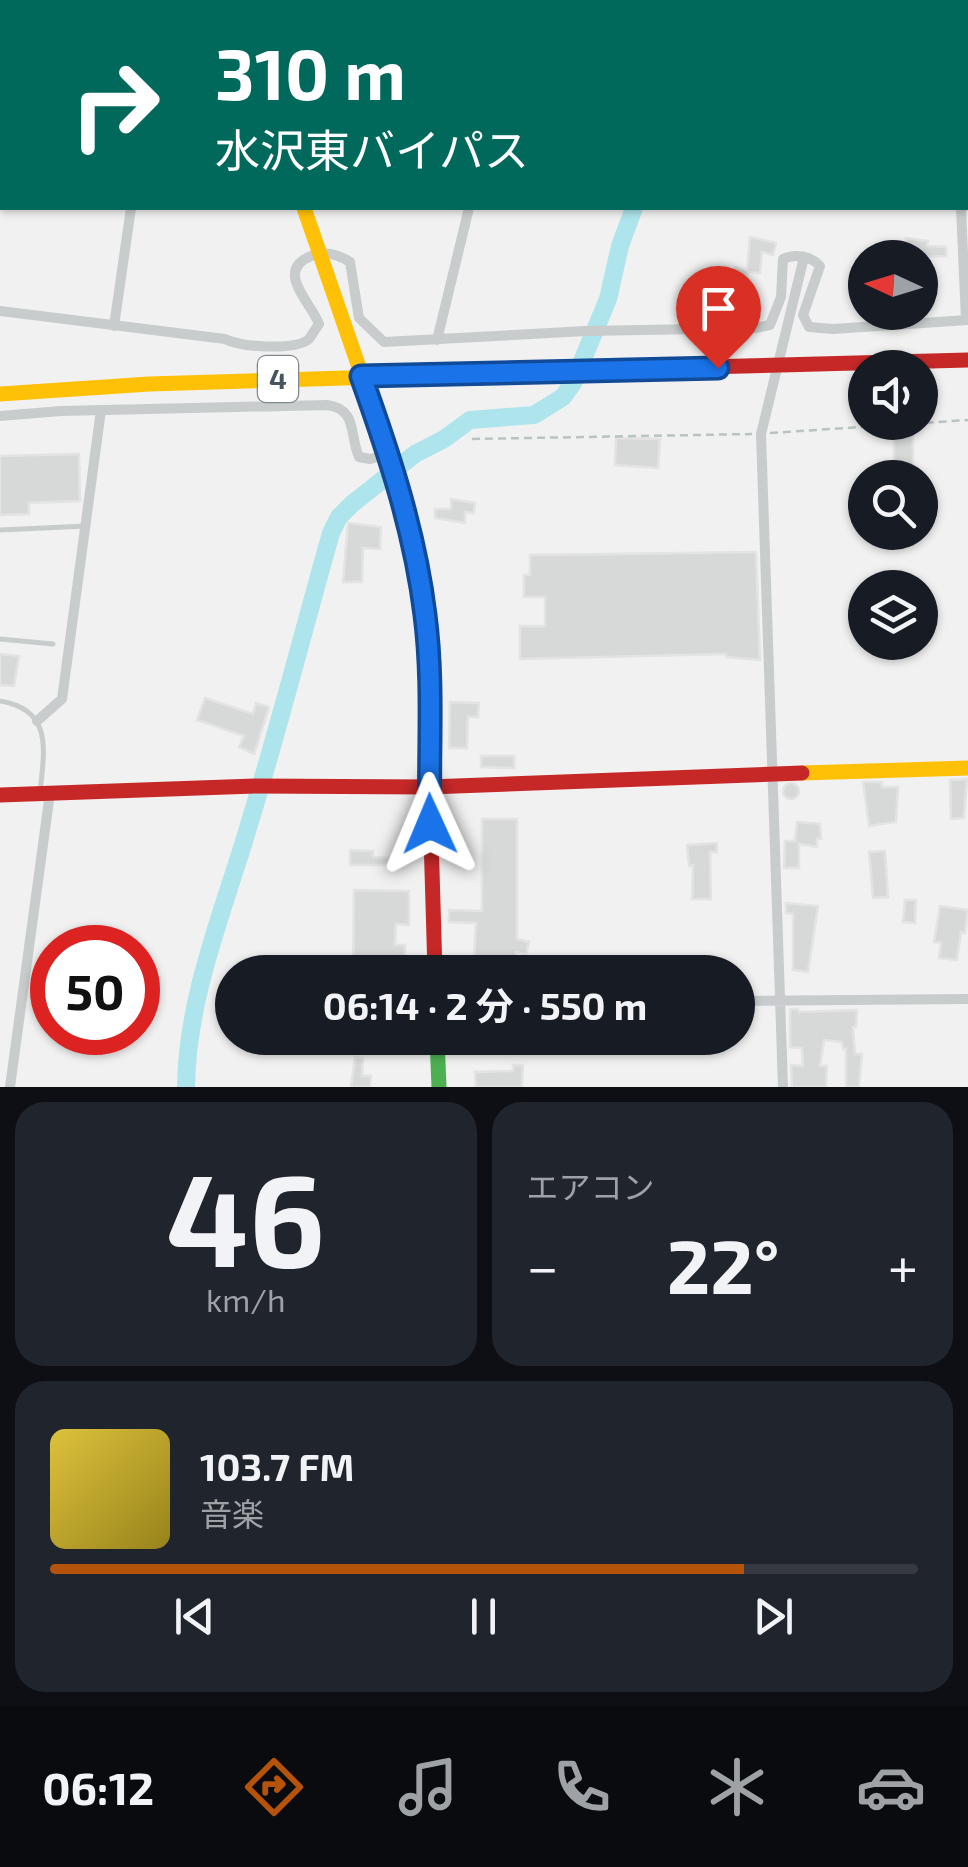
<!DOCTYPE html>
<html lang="ja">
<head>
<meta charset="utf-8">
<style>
	body { margin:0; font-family:"Exo 2","Noto Sans JP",sans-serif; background:#20242c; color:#f1f3f6; height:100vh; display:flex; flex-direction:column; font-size:38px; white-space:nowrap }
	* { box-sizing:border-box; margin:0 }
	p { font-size:32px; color:#9ea1a6 }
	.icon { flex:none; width:55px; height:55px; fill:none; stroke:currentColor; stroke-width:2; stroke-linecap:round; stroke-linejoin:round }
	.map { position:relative; height:1087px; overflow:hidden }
	.details { display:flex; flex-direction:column; gap:15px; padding:15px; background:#0d0f14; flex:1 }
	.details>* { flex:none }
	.hud { position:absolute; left:0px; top:0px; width:970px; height:210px; box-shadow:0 2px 8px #0004; background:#00695c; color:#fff; overflow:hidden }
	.needle { width:65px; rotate:274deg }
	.controls { position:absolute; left:848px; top:240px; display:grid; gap:20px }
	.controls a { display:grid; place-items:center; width:90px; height:90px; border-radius:50%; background:#171b24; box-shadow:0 2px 8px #0004; font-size:50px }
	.speed { position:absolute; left:30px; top:925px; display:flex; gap:20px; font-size:50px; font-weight:700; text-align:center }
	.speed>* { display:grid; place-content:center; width:130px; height:130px; border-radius:50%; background:#171b24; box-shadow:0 2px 8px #0004; line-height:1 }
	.speed .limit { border:15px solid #d22; background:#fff; color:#111 }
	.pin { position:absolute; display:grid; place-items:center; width:85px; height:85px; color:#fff; margin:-102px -42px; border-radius:50% 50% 50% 0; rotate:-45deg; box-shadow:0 0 10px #0007 }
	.pin .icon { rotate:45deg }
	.me { position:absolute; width:110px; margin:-55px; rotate:359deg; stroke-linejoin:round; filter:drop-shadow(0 0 8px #0008) }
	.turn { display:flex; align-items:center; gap:35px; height:210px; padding:0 50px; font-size:45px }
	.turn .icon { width:130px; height:130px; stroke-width:2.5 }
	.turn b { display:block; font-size:70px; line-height:85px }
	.big { font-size:75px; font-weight:700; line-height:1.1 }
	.details .card { flex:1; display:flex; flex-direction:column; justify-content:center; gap:15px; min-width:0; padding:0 35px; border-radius:30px; background:#20242c }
	.details .dial { align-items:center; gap:0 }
	.dial b { font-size:130px; line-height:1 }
	.song { display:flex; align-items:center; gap:30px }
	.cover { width:120px; height:120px; border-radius:15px; background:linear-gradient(135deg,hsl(50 70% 55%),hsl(50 70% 35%)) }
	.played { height:10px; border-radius:5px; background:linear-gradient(90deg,#b45309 80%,#363941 80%) }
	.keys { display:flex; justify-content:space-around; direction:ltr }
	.heat { display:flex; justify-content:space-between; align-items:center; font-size:55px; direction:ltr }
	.details .tiles { flex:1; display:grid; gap:15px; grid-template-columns:1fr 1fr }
	.card:last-child { grid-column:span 2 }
	.trip { position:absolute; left:215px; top:955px; width:540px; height:100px; border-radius:50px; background:#171b24; box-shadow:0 2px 8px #0004; font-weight:700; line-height:100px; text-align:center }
	.tab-bar { display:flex; height:160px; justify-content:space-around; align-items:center; background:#090b0e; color:#9ea1a6 }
	.tab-bar .icon { width:70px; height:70px }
	.tab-bar .selected { color:#b45309 }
	.tab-bar b { font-size:45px; color:#f1f3f6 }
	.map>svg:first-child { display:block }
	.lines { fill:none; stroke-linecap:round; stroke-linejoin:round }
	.river { stroke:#aee4eb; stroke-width:18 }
	.building { fill:#d7d9d9; stroke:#e3e3e4; stroke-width:2.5 }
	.path { stroke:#b9c3bf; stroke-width:2.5; stroke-dasharray:8 5; stroke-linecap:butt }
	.lane { stroke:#c9cccd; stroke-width:5 }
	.street { stroke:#c9cccd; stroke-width:10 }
	.fast { stroke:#4caf50; stroke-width:15 }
	.slow { stroke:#ffc107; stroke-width:15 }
	.jam { stroke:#c62828; stroke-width:15 }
	.route-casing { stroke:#114b97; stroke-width:25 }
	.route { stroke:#1a73e8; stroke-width:18 }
	.labels { text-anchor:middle; stroke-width:8; stroke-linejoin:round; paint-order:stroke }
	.shield { fill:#fff; stroke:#80888e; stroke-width:2.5 }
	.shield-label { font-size:28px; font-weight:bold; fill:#49555d }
</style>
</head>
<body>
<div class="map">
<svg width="968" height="1087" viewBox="0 0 968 1087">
	<rect width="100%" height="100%" fill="#f1f1f1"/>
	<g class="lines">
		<path class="river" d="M898,2l1,-2
			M186,1087c1,-89 37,-175 62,-259 30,-97 55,-196 83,-295l8,-16 13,-13 63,-50 29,-15 26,-19 64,-5 29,-18 10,-14 35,-84 12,-53 14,-38"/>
	</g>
	<path class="building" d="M750,237l26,6 -3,12 -11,-3 -2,21 -12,-1 -4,23 8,1 -2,9 -21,-3 6,-35 12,3z
		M906,238l22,3 -1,5 19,1v9l-43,2z
		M894,435h19v43h-19z
		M616,438l44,1 -2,29 -43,-3z
		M79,454l1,47 -51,2v11l-29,1v-59z
		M451,499l24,4 -1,10 -9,-1v11l-30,-5v-9h16z
		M348,523l33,4 -1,22 -17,-1 -1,34h-19z
		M756,552l4,108 -34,-3v-3l-206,5v-33h25v-29h-21v-22h6v-20z
		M0,654l19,2 -5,30 -14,-1z
		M205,698l48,16 3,-11 13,4 -15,47 -15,-7 5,-11 -47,-16z
		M450,702l29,1 -1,14h-10l-1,31h-18z
		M481,756h33v12l-33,-1z
		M967,779l-3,39 -13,1 -1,-39z
		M863,782h19v5h16l-2,35 -27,4z
		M783 791a8 8 0 1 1 16 0a8 8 0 1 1-16 0Z
		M482,819h35v120l12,3 -3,12 -10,-2v20h-14v-11l-28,-2 2,-36 -27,-1v-12l33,1z
		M797,822l23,2 1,15h-4v8l-18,-3v24h-15l1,-27h10z
		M717,843v9h-7l1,47h-19l1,-34 -4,1 -2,-21z
		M350,850l23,1v6l21,1v7h-44z
		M885,851l3,46 -15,1 -4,-46z
		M354,890l55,1v34l-13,-1 -1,21h10v27h-52z
		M905,900h11l-1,23 -12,-1z
		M786,903l32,3 -10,66 -15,-2v-56l-7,-1z
		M940,906l28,4 -3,23 -4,-1 -4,28 -18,-2 2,-15 -7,-1z
		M790,1009h8l1,3 58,-2 -1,17h-3l2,27h7l-3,33h-13v-38h-3l-1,-7 -18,-2 -4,26h7l-1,21h-34l-1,-22 12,1 -1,-18 -12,-1z
		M355,1057l8,1 -1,18h9l-1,11h-19z
		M513,1065h10l-1,22h-46l-1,-15 38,-1z"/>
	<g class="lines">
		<path class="path" d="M770,433l198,-13
			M472,439l280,-5"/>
		<path class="lane" d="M0,530l86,-4
			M0,639l53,5
			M0,701c54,9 44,50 40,92"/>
		<path class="street" d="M442,0l5,2
			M179,2l5,-2
			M272,2l2,-2
			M968,135v-1
			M961,208l5,112
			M0,311l225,28c15,8 70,12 84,0 1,-1 9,-14 10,-15 -8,-22 -45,-53 -8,-68 13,-5 27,-2 39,6l9,56 25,24 202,-11 170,-3 14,-3 11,-28 2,-38c12,-6 28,-3 37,7l-17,49 6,12 24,2 135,-9
			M114,326l17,-118
			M437,340l32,-132
			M0,416l61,-5 266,-6c31,4 22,30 32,52l11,2 19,-5
			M37,721l25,-22 39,-289
			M738,1001l230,-2
			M10,1087l40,-294
			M783,1087l-22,-653 43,-177"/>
		<path class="fast" d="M437,1038l2,49"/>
		<path class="slow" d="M237,0l1,2
			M304,208l85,246 23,86 13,75 4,154
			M0,394l149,-10 555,-17
			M802,773l166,-5"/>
		<path class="jam" d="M704,367l264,-7
			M429,769l6,203
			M0,795l255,-9 174,1 373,-14"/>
	</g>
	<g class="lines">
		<defs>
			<path id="route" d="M430,824c-2,-69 4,-140 -5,-209 -10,-83 -36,-161 -64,-239l357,-8"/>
		</defs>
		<use href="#route" class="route-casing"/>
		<use href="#route" class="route"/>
	</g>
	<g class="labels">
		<rect class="shield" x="258" y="356" width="40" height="46" rx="8"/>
		<g class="shield-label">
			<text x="278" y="389">4</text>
		</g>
	</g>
</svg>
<div class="controls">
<a><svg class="needle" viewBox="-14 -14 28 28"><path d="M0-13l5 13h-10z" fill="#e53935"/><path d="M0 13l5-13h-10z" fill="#9ea1a6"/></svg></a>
<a><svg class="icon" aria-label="sound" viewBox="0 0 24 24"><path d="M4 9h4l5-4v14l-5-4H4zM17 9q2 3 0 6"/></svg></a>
<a><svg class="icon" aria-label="search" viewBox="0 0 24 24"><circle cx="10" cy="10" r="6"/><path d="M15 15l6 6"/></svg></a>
<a><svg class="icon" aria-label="layers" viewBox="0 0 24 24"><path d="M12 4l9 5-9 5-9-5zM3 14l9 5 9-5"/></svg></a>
</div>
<div class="speed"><div class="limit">50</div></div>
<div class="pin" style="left:718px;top:368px;background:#d93025"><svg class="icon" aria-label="arrive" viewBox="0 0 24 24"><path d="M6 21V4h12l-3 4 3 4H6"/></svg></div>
<svg class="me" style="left:430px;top:824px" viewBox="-20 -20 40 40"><path d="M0-17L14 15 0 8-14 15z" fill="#1a73e8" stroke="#fff" stroke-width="4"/></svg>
<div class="trip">06:14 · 2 分 · 550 m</div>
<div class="hud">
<div class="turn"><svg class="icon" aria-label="right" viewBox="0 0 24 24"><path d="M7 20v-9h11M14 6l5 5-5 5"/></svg><div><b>310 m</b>水沢東バイパス</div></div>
</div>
</div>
<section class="details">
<div class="tiles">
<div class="card dial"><b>46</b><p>km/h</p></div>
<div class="card"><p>エアコン</p>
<div class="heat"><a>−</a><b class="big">22°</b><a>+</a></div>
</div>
<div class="card">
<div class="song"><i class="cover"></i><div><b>103.7 FM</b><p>音楽</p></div></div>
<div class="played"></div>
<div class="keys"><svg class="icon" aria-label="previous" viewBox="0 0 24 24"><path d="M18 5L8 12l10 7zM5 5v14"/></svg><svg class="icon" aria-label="pause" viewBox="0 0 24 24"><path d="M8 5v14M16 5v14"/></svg><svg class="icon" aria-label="next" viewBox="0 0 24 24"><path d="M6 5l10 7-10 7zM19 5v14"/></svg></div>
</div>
</div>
</section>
<nav class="tab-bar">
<b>06:12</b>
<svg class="icon selected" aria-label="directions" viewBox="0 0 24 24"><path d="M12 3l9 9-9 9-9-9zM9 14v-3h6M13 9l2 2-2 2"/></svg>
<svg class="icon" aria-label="music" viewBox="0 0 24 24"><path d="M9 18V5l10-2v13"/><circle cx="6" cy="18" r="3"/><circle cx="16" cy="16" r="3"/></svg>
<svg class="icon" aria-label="phone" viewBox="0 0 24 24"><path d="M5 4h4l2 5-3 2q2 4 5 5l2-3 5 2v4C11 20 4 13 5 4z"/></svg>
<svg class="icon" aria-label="climate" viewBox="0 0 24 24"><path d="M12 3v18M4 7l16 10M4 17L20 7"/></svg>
<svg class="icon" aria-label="car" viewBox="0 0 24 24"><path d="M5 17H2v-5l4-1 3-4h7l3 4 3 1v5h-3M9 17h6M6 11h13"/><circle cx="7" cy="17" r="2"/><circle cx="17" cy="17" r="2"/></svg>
</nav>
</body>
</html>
